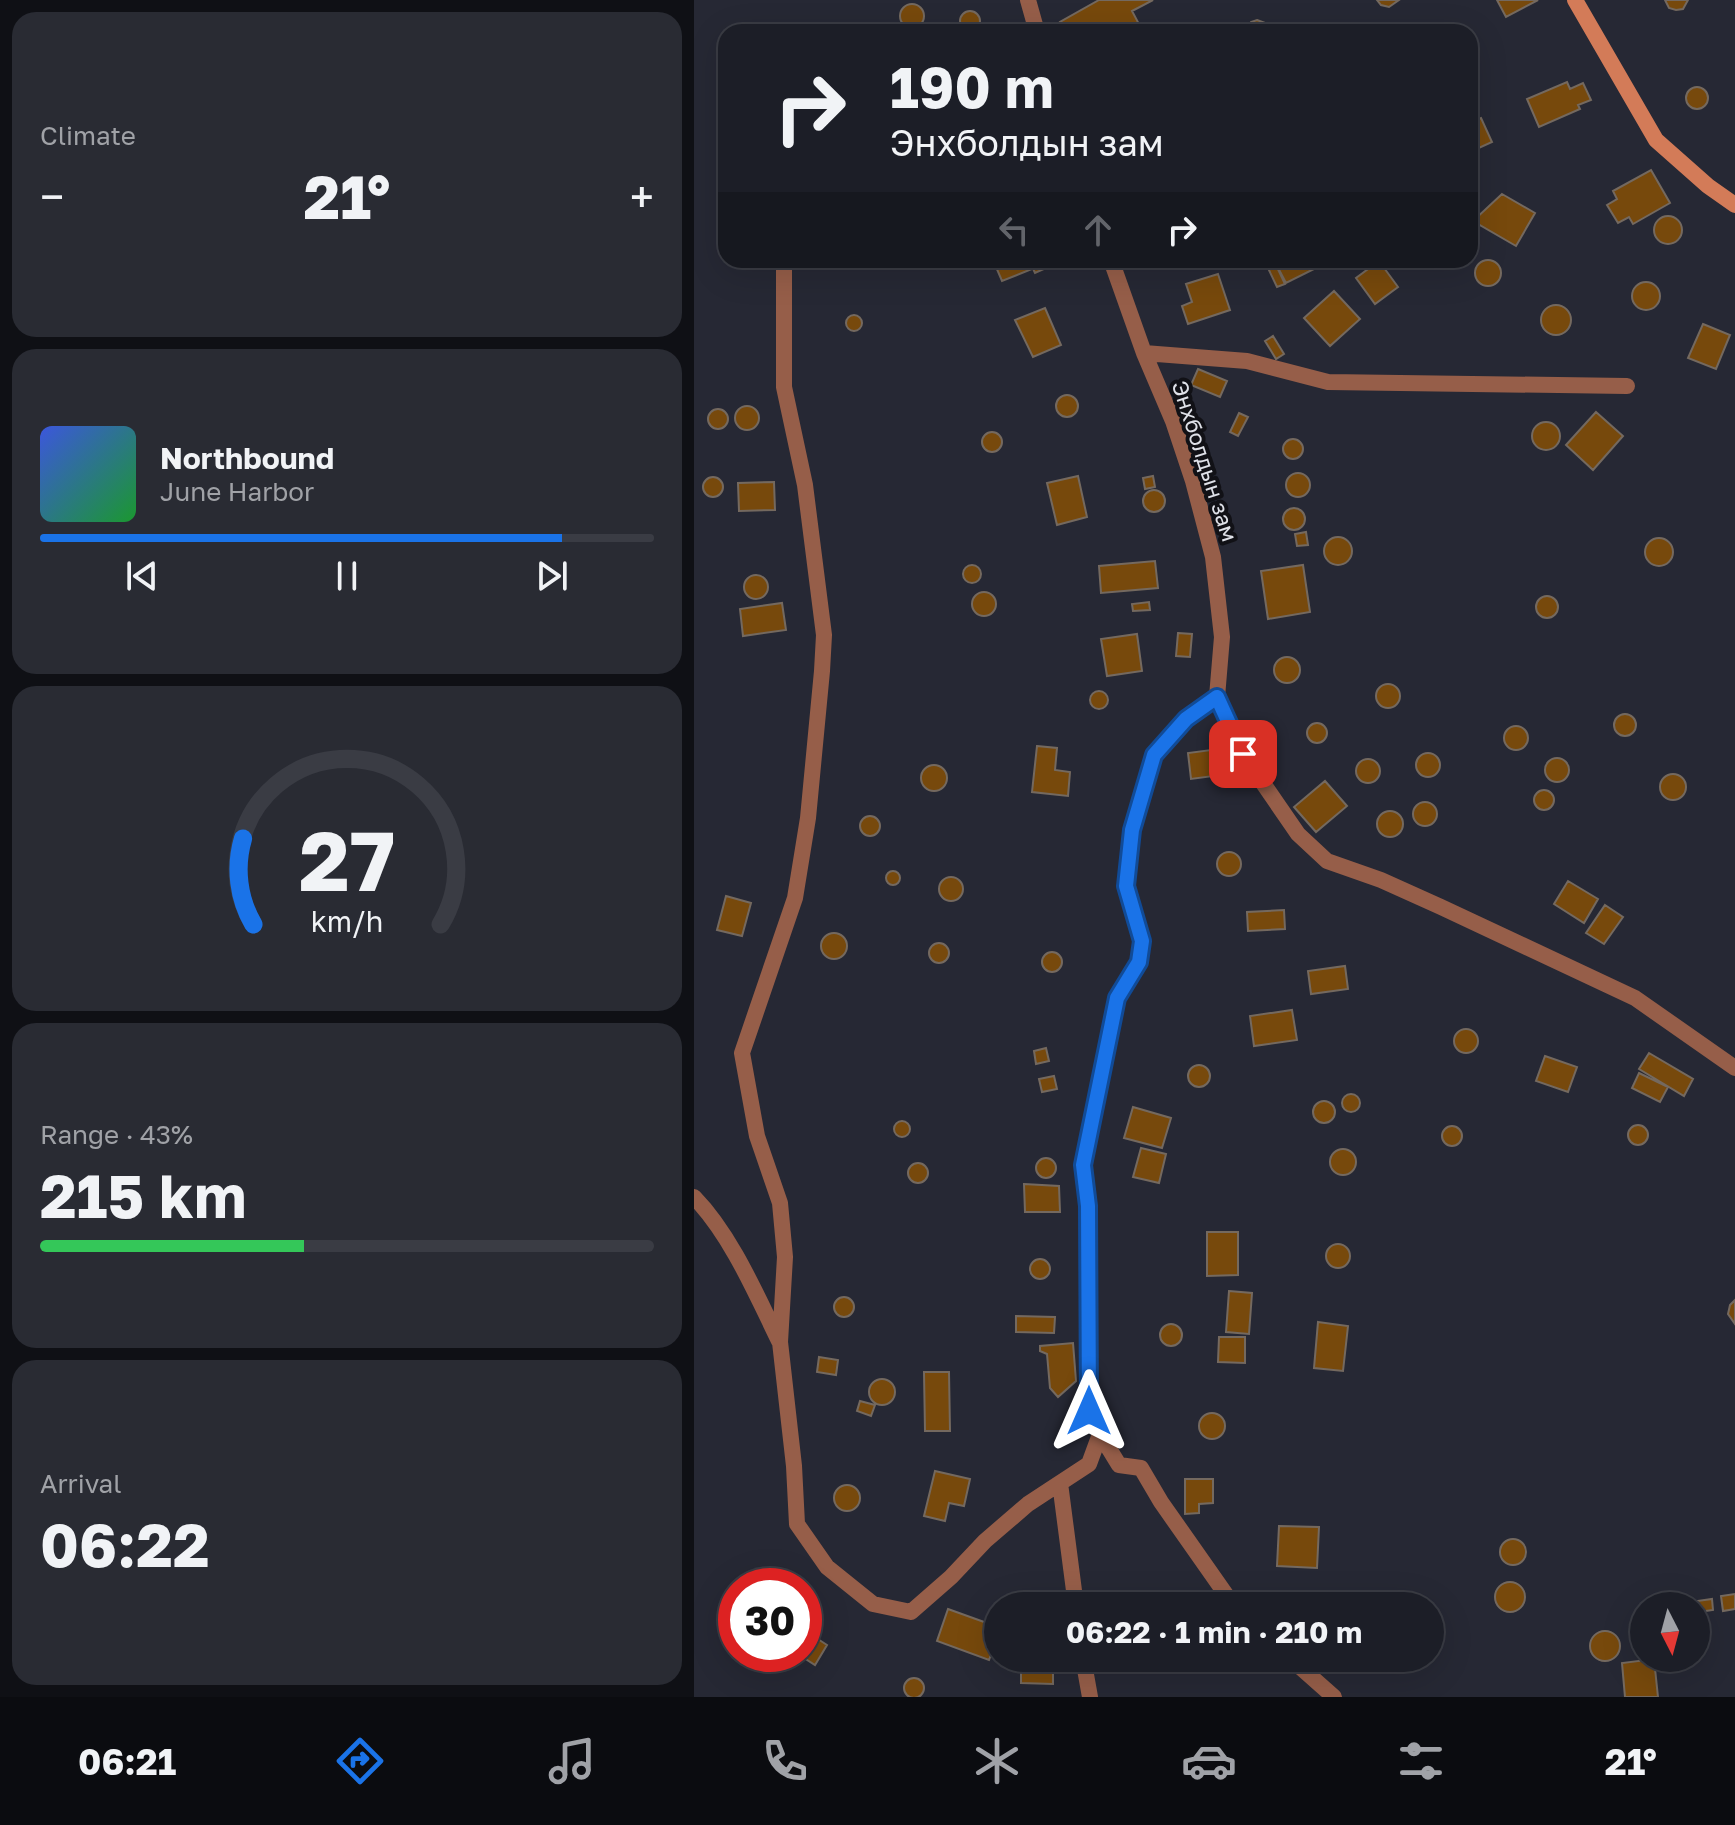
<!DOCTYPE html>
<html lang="en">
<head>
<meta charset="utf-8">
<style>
	body { margin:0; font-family:"Golos Text",sans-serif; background:#292b33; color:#f1f3f6; height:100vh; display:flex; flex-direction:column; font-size:30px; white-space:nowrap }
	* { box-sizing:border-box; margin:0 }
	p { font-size:26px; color:#a0a2a7 }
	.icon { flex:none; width:44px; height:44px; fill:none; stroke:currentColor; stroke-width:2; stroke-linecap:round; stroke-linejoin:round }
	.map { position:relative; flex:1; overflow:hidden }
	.details { display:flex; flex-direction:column; gap:12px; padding:12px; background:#0f1015; width:694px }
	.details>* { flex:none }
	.hud { position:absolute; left:24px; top:24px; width:760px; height:244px; border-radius:24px; box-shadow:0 8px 32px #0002,0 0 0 2px #3a3c44; background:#1c1e27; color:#f1f3f6; overflow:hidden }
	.needle { width:52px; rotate:174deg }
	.fabs { position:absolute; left:936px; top:1592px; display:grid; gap:16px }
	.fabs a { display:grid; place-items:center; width:80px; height:80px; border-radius:50%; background:#1c1e27; box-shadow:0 8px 32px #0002,0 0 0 2px #3a3c44; font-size:40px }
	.speed { position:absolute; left:24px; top:1568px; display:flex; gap:16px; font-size:40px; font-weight:700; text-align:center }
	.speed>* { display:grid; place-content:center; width:104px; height:104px; border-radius:50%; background:#1c1e27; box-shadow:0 8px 32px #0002,0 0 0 2px #3a3c44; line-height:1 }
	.speed .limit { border:12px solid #d22; background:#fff; color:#111 }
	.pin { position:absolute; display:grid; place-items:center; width:68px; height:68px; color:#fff; margin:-34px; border-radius:16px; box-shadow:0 4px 12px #0006 }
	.me { position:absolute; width:88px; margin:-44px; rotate:0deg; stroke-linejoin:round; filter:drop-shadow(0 0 6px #0008) }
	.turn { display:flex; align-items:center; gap:28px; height:168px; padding:0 40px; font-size:36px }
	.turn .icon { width:104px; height:104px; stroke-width:2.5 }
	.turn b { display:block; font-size:56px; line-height:68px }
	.lanes { display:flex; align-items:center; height:76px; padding:0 40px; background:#0003; justify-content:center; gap:40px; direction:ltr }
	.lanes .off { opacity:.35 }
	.big { font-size:60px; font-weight:700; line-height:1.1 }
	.details .widget { flex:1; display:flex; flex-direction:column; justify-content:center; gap:12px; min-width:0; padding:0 28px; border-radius:24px; background:#292b33 }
	.details .dial { align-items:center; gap:0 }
	.dial svg { height:208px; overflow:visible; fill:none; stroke:#3a3c44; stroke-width:7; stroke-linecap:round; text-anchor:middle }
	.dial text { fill:#f1f3f6; stroke:none }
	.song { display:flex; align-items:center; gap:24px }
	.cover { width:96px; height:96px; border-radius:12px; background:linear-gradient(135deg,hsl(230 70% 55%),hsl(130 70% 35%)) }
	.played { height:8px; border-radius:4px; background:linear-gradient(90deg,#1a73e8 85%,#3a3c44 85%) }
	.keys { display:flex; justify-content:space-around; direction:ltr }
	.heat { display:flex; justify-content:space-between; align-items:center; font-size:44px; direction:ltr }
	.charge { height:12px; border-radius:6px; background:linear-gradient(90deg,#34c759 43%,#3a3c44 0) }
	.trip { position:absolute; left:290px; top:1592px; width:460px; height:80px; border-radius:40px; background:#1c1e27; box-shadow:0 8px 32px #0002,0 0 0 2px #3a3c44; font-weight:700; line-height:80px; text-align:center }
	.dock { display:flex; height:128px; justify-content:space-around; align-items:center; background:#0b0c10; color:#a0a2a7 }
	.dock .icon { width:56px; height:56px }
	.dock .current { color:#1a73e8 }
	.dock b { font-size:36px; color:#f1f3f6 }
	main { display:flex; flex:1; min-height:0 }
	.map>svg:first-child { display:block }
	.building { fill:#77490c; stroke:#74695f; stroke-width:2 }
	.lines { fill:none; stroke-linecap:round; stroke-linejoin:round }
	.street { stroke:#965e49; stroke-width:16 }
	.secondary { stroke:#d37b58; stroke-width:16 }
	.route-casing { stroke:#114b97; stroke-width:20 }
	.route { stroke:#1a73e8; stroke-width:14 }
	.labels { text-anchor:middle; stroke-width:8; stroke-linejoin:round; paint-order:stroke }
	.street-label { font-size:22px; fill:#dfe1e8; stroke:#111116 }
</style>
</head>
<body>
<main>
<section class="details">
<div class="widget"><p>Climate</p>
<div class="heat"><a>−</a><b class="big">21°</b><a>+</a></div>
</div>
<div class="widget">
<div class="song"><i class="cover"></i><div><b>Northbound</b><p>June Harbor</p></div></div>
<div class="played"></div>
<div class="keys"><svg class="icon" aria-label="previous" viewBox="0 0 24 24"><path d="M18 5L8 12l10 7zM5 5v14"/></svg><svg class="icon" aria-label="pause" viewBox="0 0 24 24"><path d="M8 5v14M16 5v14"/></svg><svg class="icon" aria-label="next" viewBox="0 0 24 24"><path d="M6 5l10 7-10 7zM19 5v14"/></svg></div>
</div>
<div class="widget dial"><svg viewBox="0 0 100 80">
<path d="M14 69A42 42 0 1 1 86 69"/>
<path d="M14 69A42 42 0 0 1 10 36" stroke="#1a73e8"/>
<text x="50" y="56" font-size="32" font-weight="700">27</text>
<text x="50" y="72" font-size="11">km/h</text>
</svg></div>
<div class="widget"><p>Range · 43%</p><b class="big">215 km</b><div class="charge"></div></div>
<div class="widget"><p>Arrival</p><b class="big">06:22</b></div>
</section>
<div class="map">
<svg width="1041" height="1697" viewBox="0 0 1041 1697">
	<rect width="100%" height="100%" fill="#262834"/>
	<path class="building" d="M405,0h54l-21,11 8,15 -11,6h-47l-2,-3 -15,3 -5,-10z
		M683,0h22l-10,7 -8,-2z
		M803,0h41l-32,17z
		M971,0h23l-5,9 -7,1 -7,-2z
		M206 16a12 12 0 1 1 24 0a12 12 0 1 1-24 0Z
		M266 21a10 10 0 1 1 20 0a10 10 0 1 1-20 0Z
		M563,20l11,4 3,8h-25l5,-10z
		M873,82l3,7 13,-6 8,17 -13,5 2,4 -41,18 -12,-28z
		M992 98a11 11 0 1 1 22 0a11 11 0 1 1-22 0Z
		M787,118l11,24 -22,10v-29z
		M957,170l19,33 -37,21 -4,-7 -11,6 -11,-18 10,-6 -4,-8z
		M808,194l33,19 -19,33 -43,-25z
		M960 230a14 14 0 1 1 28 0a14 14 0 1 1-28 0Z
		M781 273a13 13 0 1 1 26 0a13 13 0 1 1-26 0Z
		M299,260h35l4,9 -30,12z
		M335,260h35l-29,13z
		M580,260h36l4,9 -28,14z
		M685,261l19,26 -23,17 -19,-26z
		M582,265l9,19 -8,3 -9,-19z
		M524,274l12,36 -42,14 -6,-18 10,-4 -6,-18z
		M938 296a14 14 0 1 1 28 0a14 14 0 1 1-28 0Z
		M640,291l26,28 -30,27 -26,-28z
		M847 320a15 15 0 1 1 30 0a15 15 0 1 1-30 0Z
		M351,308l16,37 -28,12 -18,-37z
		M152 323a8 8 0 1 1 16 0a8 8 0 1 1-16 0Z
		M1009,324l27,11 -14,34 -28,-11z
		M579,336l11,18 -8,5 -11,-18z
		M504,369l29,12 -7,16 -29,-12z
		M362 406a11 11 0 1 1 22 0a11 11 0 1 1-22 0Z
		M41 418a12 12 0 1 1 24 0a12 12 0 1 1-24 0Z
		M14 419a10 10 0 1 1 20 0a10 10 0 1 1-20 0Z
		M902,412l27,24 -30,34 -27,-25z
		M545,413l9,4 -10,19 -8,-4z
		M838 436a14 14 0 1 1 28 0a14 14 0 1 1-28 0Z
		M288 442a10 10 0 1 1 20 0a10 10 0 1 1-20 0Z
		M589 449a10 10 0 1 1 20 0a10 10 0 1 1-20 0Z
		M592 485a12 12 0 1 1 24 0a12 12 0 1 1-24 0Z
		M384,476l9,41 -30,8 -10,-42z
		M459,476l2,11 -10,2 -2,-11z
		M9 487a10 10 0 1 1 20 0a10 10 0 1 1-20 0Z
		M80,482l1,28 -36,1 -1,-28z
		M449 501a11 11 0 1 1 22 0a11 11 0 1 1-22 0Z
		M589 519a11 11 0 1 1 22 0a11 11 0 1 1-22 0Z
		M612,532l2,13 -11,1 -2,-12z
		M630 551a14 14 0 1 1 28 0a14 14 0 1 1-28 0Z
		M951 552a14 14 0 1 1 28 0a14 14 0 1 1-28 0Z
		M461,561l3,27 -57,5 -2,-27z
		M269 574a9 9 0 1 1 18 0a9 9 0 1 1-18 0Z
		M609,565l7,47 -42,7 -7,-48z
		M50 587a12 12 0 1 1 24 0a12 12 0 1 1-24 0Z
		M278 604a12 12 0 1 1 24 0a12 12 0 1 1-24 0Z
		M842 607a11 11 0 1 1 22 0a11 11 0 1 1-22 0Z
		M455,602l1,8 -17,1 -1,-7z
		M88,603l4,27 -43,6 -3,-27z
		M484,633l14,1 -2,23 -14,-1z
		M443,634l5,37 -35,5 -6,-37z
		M580 670a13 13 0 1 1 26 0a13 13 0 1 1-26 0Z
		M682 696a12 12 0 1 1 24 0a12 12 0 1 1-24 0Z
		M396 700a9 9 0 1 1 18 0a9 9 0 1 1-18 0Z
		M920 725a11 11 0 1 1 22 0a11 11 0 1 1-22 0Z
		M613 733a10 10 0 1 1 20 0a10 10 0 1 1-20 0Z
		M810 738a12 12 0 1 1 24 0a12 12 0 1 1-24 0Z
		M343,746l20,2 -2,22 15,2 -2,24 -36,-4z
		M532,748l3,26 -38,5 -3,-26z
		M722 765a12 12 0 1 1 24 0a12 12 0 1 1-24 0Z
		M851 770a12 12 0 1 1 24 0a12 12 0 1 1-24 0Z
		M662 771a12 12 0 1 1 24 0a12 12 0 1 1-24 0Z
		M227 778a13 13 0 1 1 26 0a13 13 0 1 1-26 0Z
		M966 787a13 13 0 1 1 26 0a13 13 0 1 1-26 0Z
		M631,781l22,25 -31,26 -22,-25z
		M840 800a10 10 0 1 1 20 0a10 10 0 1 1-20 0Z
		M719 814a12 12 0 1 1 24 0a12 12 0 1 1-24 0Z
		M683 824a13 13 0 1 1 26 0a13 13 0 1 1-26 0Z
		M166 826a10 10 0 1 1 20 0a10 10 0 1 1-20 0Z
		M523 864a12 12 0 1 1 24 0a12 12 0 1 1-24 0Z
		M192 878a7 7 0 1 1 14 0a7 7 0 1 1-14 0Z
		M245 889a12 12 0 1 1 24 0a12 12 0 1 1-24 0Z
		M874,881l30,18 -14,24 -30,-19z
		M32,896l25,7 -9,33 -25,-6z
		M911,905l18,12 -19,27 -18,-11z
		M590,910l1,19 -37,2 -1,-19z
		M127 946a13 13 0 1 1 26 0a13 13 0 1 1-26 0Z
		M235 953a10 10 0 1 1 20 0a10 10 0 1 1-20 0Z
		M348 962a10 10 0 1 1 20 0a10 10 0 1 1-20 0Z
		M651,966l3,23 -37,5 -3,-23z
		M598,1010l5,30 -43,6 -4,-30z
		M760 1041a12 12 0 1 1 24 0a12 12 0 1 1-24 0Z
		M352,1048l3,13 -13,3 -2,-13z
		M955,1053l44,26 -9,17 -45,-27z
		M851,1056l32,11 -9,25 -32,-11z
		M494 1076a11 11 0 1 1 22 0a11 11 0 1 1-22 0Z
		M945,1073l29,14 -8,15 -28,-14z
		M360,1076l3,13 -15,3 -3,-13z
		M648 1103a9 9 0 1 1 18 0a9 9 0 1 1-18 0Z
		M619 1112a11 11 0 1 1 22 0a11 11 0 1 1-22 0Z
		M439,1107l38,11 -9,30 -38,-10z
		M200 1129a8 8 0 1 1 16 0a8 8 0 1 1-16 0Z
		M934 1135a10 10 0 1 1 20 0a10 10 0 1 1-20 0Z
		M748 1136a10 10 0 1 1 20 0a10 10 0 1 1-20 0Z
		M447,1148l25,6 -7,29 -26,-6z
		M636 1162a13 13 0 1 1 26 0a13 13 0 1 1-26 0Z
		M342 1168a10 10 0 1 1 20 0a10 10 0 1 1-20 0Z
		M214 1173a10 10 0 1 1 20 0a10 10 0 1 1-20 0Z
		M330,1184l35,2 1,26h-35z
		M513,1232h31v43l-31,1z
		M632 1256a12 12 0 1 1 24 0a12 12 0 1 1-24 0Z
		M336 1269a10 10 0 1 1 20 0a10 10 0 1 1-20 0Z
		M535,1291l23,2 -3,41 -23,-2z
		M140 1307a10 10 0 1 1 20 0a10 10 0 1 1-20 0Z
		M1041,1300v24l-7,-10 2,-9z
		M322,1316l39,1 -1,16 -38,-1z
		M624,1322l30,4 -5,45 -29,-3z
		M466 1335a11 11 0 1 1 22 0a11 11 0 1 1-22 0Z
		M525,1337h26v26l-27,-1z
		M379,1343l3,38 -18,16 -8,-9 -3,-34 -7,-3v-5z
		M125,1357l19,3 -2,15 -19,-3z
		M230,1372h25l1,59h-25z
		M175 1392a13 13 0 1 1 26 0a13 13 0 1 1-26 0Z
		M166,1401l15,4 -4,11 -14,-5z
		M505 1426a13 13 0 1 1 26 0a13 13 0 1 1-26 0Z
		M241,1471l35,8 -6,27 -15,-3 -4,18 -21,-5z
		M491,1479h28v24l-14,1v9l-14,1z
		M140 1498a13 13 0 1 1 26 0a13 13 0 1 1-26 0Z
		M585,1526l40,1 -2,41 -40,-2z
		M806 1552a13 13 0 1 1 26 0a13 13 0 1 1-26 0Z
		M801 1597a15 15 0 1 1 30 0a15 15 0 1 1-30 0Z
		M1041,1594v15l-12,2 -2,-15z
		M1018,1599l1,11 -15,2 -1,-11z
		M254,1609l50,18v8l-9,25 -52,-19z
		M110,1630l23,15 -12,20 -17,-11h6z
		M896 1646a15 15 0 1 1 30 0a15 15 0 1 1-30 0Z
		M327,1658h32v26l-32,-1z
		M960,1659l4,38h-33l-3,-34z
		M210 1688a10 10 0 1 1 20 0a10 10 0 1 1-20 0Z"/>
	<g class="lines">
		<path class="street" d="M334,0l9,32
			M90,260v127l21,98 19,150 -2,36 -14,147 -13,80 -53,155 15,83 23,67 5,54 -5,85 14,124 3,58 30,43 46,37 38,8 40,-35 34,-36 43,-37 61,-40 11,-30 -11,-23 -1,-205 -5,-41 34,-167 22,-36 3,-21 -16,-55 6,-56 22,-75 32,-36 31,-22
			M417,260l33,93 29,68 20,60 20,76 9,80 -5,60 26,57 55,80 29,27 54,19 60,27 194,91 100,70
			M450,353l103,8 81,21 299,4
			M0,1197c37,38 62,97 85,144
			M406,1434l19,31 22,3 20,34 73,104
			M366,1483l16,123
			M389,1658l7,39
			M596,1658l44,39"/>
		<path class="secondary" d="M881,0l81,140 52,46 27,19"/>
	</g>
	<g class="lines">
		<defs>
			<path id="route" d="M395,1411l-1,-205 -5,-41 34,-167 22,-36 3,-21 -16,-55 6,-56 22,-75 32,-36 31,-22 26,57"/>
		</defs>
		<use href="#route" class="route-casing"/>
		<use href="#route" class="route"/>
	</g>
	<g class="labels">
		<g class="street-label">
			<text transform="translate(511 461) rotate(72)" y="8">Энхболдын зам</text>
		</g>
	</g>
</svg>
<div class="fabs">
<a><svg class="needle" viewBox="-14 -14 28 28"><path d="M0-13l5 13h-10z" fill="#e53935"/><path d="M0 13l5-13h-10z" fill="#a0a2a7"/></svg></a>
</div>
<div class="speed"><div class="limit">30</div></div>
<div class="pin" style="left:549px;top:754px;background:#d93025"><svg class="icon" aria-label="arrive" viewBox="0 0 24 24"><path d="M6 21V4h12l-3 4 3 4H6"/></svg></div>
<svg class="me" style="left:395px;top:1411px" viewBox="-20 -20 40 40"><path d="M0-17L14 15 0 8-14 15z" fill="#1a73e8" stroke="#fff" stroke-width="4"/></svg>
<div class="trip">06:22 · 1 min · 210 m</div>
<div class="hud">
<div class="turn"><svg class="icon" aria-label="right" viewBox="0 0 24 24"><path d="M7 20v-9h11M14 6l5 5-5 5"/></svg><div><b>190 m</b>Энхболдын зам</div></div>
<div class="lanes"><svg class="icon off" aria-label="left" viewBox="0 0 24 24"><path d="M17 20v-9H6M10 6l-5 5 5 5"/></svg><svg class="icon off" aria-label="ahead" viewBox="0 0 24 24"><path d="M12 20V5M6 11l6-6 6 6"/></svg><svg class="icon" aria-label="right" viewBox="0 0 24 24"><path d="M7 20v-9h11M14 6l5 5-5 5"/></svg></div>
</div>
</div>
</main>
<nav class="dock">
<b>06:21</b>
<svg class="icon current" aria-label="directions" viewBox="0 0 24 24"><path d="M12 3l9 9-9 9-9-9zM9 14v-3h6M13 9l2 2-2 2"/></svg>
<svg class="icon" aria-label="music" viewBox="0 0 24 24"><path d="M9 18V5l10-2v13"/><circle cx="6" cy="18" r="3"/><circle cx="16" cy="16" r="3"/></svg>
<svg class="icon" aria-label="phone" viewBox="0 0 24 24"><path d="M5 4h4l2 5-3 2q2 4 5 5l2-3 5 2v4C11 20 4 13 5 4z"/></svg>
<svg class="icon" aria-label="climate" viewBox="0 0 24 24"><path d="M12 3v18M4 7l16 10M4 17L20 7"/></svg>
<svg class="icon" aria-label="car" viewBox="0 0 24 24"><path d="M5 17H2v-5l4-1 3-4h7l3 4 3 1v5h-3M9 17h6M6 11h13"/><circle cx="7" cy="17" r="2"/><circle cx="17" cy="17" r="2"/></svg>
<svg class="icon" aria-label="filters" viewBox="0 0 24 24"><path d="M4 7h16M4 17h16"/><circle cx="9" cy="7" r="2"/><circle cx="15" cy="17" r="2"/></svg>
<b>21°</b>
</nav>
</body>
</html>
